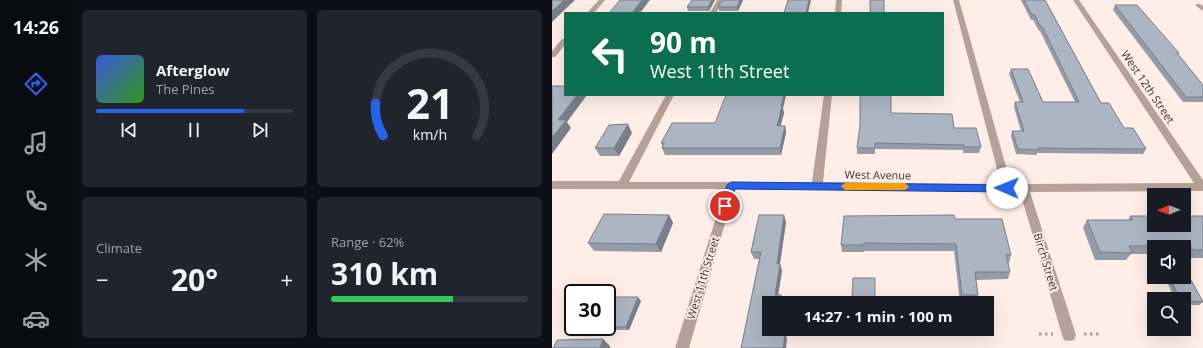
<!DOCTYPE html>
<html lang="en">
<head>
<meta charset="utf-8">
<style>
	body { margin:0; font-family:"Open Sans",sans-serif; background:#20242c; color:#f1f3f6; height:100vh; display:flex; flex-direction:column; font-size:15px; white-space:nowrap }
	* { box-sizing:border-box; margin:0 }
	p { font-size:13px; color:#9ea1a6 }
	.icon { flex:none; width:22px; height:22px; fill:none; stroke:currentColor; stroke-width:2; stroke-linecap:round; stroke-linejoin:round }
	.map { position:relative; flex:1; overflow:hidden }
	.drawer { display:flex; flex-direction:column; gap:10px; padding:10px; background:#0d0f14; width:480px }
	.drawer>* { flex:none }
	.top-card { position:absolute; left:12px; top:12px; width:380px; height:84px; border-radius:0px; box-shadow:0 4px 16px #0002; background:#0b6e4f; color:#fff; overflow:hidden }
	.needle { width:26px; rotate:269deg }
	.tools { position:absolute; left:595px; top:188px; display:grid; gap:8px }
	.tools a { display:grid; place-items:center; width:44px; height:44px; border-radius:0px; background:#171b24; box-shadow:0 4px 16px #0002; font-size:20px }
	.speed { position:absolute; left:12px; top:284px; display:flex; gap:8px; font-size:20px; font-weight:700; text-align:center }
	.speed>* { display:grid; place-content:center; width:52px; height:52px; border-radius:50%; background:#171b24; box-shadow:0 4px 16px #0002; line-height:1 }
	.speed .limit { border:2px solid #111; border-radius:6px; background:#fff; color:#111 }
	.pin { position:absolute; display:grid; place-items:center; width:34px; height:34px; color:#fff; margin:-17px; border:2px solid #fff; border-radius:50%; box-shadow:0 1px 4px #0007 }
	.me { position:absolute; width:44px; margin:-22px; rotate:271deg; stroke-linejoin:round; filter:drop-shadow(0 0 3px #0008) }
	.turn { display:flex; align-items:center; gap:14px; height:84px; padding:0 20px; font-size:18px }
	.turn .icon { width:52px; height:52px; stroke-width:2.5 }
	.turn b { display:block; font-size:28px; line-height:34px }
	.big { font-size:30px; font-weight:700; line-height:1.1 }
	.drawer .tile { flex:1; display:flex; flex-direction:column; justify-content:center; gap:6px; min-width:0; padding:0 14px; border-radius:6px; background:#20242c }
	.drawer .dial { align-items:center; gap:0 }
	.dial svg { height:104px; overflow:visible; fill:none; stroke:#363941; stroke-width:7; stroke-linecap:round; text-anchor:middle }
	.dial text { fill:#f1f3f6; stroke:none }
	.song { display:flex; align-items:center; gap:12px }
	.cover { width:48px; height:48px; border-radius:6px; background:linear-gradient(135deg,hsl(230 70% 55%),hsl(110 70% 35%)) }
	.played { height:4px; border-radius:2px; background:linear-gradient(90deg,#2563eb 75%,#363941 75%) }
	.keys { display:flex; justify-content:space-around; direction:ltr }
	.heat { display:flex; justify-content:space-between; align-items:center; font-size:22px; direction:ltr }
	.charge { height:6px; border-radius:3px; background:linear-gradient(90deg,#34c759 62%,#363941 0) }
	.drawer .tiles { flex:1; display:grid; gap:10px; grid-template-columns:repeat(2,1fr) }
	.trip { position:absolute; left:210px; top:296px; width:232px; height:40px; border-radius:0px; background:#171b24; box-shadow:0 4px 16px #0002; font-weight:700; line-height:40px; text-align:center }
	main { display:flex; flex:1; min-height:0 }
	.dock { display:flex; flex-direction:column; width:72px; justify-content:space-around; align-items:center; background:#090b0e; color:#9ea1a6 }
	.dock .icon { width:28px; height:28px }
	.dock .on { color:#2563eb }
	.dock b { font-size:18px; color:#f1f3f6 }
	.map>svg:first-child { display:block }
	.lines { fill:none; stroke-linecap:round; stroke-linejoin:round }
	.path { stroke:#ab9f9a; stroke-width:3; stroke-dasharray:2.5 3.5; stroke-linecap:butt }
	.minor { fill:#b6a198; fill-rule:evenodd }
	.wall { fill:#949ca7 }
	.shaded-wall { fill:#787f88 }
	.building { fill:#acb5c2; stroke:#787f88 }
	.route { fill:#2563eb; stroke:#184099 }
	.slow { fill:#f59e0b }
	.labels { text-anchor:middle; stroke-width:3.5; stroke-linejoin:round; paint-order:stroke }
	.street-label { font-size:11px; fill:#383230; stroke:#ffeee7 }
</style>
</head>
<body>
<main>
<nav class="dock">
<b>14:26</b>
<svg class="icon on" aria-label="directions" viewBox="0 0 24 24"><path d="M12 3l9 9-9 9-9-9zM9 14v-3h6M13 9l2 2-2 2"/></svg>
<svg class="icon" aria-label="music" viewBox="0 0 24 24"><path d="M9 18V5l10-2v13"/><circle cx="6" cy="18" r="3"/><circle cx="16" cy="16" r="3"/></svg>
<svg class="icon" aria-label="phone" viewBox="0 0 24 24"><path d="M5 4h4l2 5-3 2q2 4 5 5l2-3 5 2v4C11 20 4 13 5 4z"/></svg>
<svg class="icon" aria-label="climate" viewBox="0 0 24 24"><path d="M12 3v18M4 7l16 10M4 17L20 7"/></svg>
<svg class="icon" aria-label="car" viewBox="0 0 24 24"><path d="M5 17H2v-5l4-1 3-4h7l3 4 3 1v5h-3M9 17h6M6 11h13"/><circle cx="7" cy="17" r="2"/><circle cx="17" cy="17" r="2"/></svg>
</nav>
<section class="drawer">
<div class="tiles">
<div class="tile">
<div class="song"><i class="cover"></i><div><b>Afterglow</b><p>The Pines</p></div></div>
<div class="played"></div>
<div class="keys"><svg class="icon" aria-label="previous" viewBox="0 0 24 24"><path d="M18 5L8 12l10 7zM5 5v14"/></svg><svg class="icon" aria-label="pause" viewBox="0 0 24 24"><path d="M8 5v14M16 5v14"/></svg><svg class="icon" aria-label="next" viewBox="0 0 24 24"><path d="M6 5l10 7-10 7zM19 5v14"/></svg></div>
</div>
<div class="tile dial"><svg viewBox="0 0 100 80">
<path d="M14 69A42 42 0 1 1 86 69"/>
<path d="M14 69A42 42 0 0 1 8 44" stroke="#2563eb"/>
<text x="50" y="56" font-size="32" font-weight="700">21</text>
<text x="50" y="72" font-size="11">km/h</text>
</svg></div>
<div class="tile"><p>Climate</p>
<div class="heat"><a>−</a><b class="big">20°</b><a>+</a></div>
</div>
<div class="tile"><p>Range · 62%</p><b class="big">310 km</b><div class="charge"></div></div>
</div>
</section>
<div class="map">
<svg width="651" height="348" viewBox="0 0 651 348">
	<rect width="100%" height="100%" fill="#ffeee7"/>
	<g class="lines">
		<path class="path" d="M487,334h14
			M532,334h17"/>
		<path class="minor" d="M47,0h6l-11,13h-7z
			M165,0h6l-7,13h-6z
			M284,0h6l-1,13h-6z
			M401,0h6l52,184 183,-1 -121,-183h6l124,180v11l-173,1 46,143 -2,5 -5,1 -5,-1 -2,-5 -42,-143 -285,-3 -46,159h-14l50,-159h-173v-8h67l47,-86h8l-45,87h183l12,-87h8l-9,87 178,2z
			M644,4h4l3,2v5l-7,-5z
			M10,39h3v6l-10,12h-3v-6z"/>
	</g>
	<path class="wall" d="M140,0h23l-6,11h-21l-1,-4z
		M191,0l-5,11h-19l-1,-4z
		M469,0h24l56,103 23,25 22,21 -3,5 -106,-1v2l-21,-1 -5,-18 1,-5h9l-7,-24 1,-5h5l-11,-28 2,-5 32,33h32l-35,-71h-1l-6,-11h-2z
		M563,5l64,48 -1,1 25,31v17h-20l-70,-92z
		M231,109l1,4 -4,13h5l1,7 -5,22h-116l-3,-7 1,-2 -2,-3 54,-20z
		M339,113l63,15 27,19 -2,6h-16v-3l-88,-1v5h-18v-6l3,-23z
		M80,133l-13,23h-19l-5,-8z
		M117,215l4,8 -12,29 -67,-1 -6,-8z
		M578,216h73v42h-17l-2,-3v-8h-30v7h-23l-5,6h-31l-12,-32 4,-8h41z
		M403,219l56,36 -2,8h-1l2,9 -2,7 -32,1 2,15 -2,7h-16l-6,-51h-90v1h-22l-1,-7z
		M234,222l-6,42 2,7 -4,24h3l2,8h-14l10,30h6l2,6 -46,9 18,-89h-5l-3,-7z
		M323,278v24h-23v-4z
		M619,280l32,22 -4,3h-15v-6h-9l-7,-15z
		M89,301l-12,29h-23l-3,-3z"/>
	<path class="shaded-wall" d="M12,0h11l-23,22v-11z
		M90,0h8l-10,13h-8z
		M160,0h3l-6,11 -1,-4z
		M188,0h3l-5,11 -1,-4z
		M257,0h2l-3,13h-2z
		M25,95h10l-20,27 4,6 -19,26v-16l6,-18z
		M232,95h2l-3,14 1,4 -5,20 -2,-7 4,-20z
		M76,124l4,9 -13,23 -5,-8z
		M233,126l1,7 -5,22 -1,-7z
		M117,215l4,8 -12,29 -5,-8z
		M232,215l2,7 -7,48 1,-6 2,7 -5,31 -2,-7 2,-31z
		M229,295l2,7v1h-3z
		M86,297l3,4 -12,29 -3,-3z
		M224,329h3l-1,10 -2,-6z
		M233,333l2,6 -1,9h-3z
		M51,339l7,7v2h-10z"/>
	<path class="building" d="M0,0h12l-12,11z
		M68,0h22l-10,13h-23z
		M140,0h20l-4,7h-21z
		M170,0h18l-3,7h-19z
		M236,0h21l-3,13h-22z
		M318,0h14v13h-14z
		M472,0h21l56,103h8l15,25h9l13,21 -108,-1 1,2 -21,-1 -6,-18h12l-9,-29h8l-12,-33h17l15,33h36l-37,-76h-2l-5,-11h-3z
		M563,5h22l42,48h-2l26,32v12h-17z
		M0,86h13v9h12l-19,25h8l-14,18z
		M174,95h58l-3,11h1l-5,20h8l-5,22h-118l2,-5h-3l11,-20h43z
		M308,95h31v18l61,1 2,14h22l5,19h-17v-2l-89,-2v5h-18l3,-23z
		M76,124l-14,24h-19l14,-23z
		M52,214l65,1 -13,29 -68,-1z
		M207,215h25l-7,49h3l-5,31h6l-1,8h-11v26h7v4h9l-2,15h-42l20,-96h-10z
		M402,215l1,4h47l9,36h-5l4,17h-35l3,23h-16l-6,-51 -92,-1 -1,2h-22l3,-29z
		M578,216h24v9h30v-9h19v34h-10l-3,-4h-61l3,7 -32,-1 -13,-32h46z
		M301,278h22v20h-23z
		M619,280h20l12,22 -19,-1v-2h-4z
		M64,297h22l-12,30h-19v-10z
		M51,339l-3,9h-47l4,-8z"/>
	<path class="route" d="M179,182l276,3 5,3 -5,4 -272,-3 -6,19h-7l-2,-2 7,-21z"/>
	<path class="slow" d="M293,183h60l4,4 -4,3h-60l-4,-4z"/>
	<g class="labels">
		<g class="street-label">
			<text transform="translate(596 87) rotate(56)" y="4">West 12th Street</text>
			<text transform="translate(326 175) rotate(1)" y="4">West Avenue</text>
			<text transform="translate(494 262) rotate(73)" y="4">Birch Street</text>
			<text transform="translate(151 278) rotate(-73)" y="4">West 11th Street</text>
		</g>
	</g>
</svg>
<div class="tools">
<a><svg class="needle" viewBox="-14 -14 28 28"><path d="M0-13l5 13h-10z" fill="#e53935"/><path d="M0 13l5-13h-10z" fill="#9ea1a6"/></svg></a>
<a><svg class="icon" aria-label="sound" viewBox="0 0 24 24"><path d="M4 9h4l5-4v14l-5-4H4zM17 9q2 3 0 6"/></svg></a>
<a><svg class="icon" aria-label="search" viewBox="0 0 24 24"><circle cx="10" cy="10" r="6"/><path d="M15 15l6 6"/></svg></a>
</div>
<div class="speed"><div class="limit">30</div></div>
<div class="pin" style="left:173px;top:206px;background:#d93025"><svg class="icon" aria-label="arrive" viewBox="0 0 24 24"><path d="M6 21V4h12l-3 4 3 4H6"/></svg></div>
<svg class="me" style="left:455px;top:188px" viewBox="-20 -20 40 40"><circle r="19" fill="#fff"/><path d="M0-13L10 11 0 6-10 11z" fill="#2563eb"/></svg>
<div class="trip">14:27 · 1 min · 100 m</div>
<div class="top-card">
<div class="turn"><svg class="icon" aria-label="left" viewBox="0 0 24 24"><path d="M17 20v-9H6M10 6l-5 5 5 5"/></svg><div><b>90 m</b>West 11th Street</div></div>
</div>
</div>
</main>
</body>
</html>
